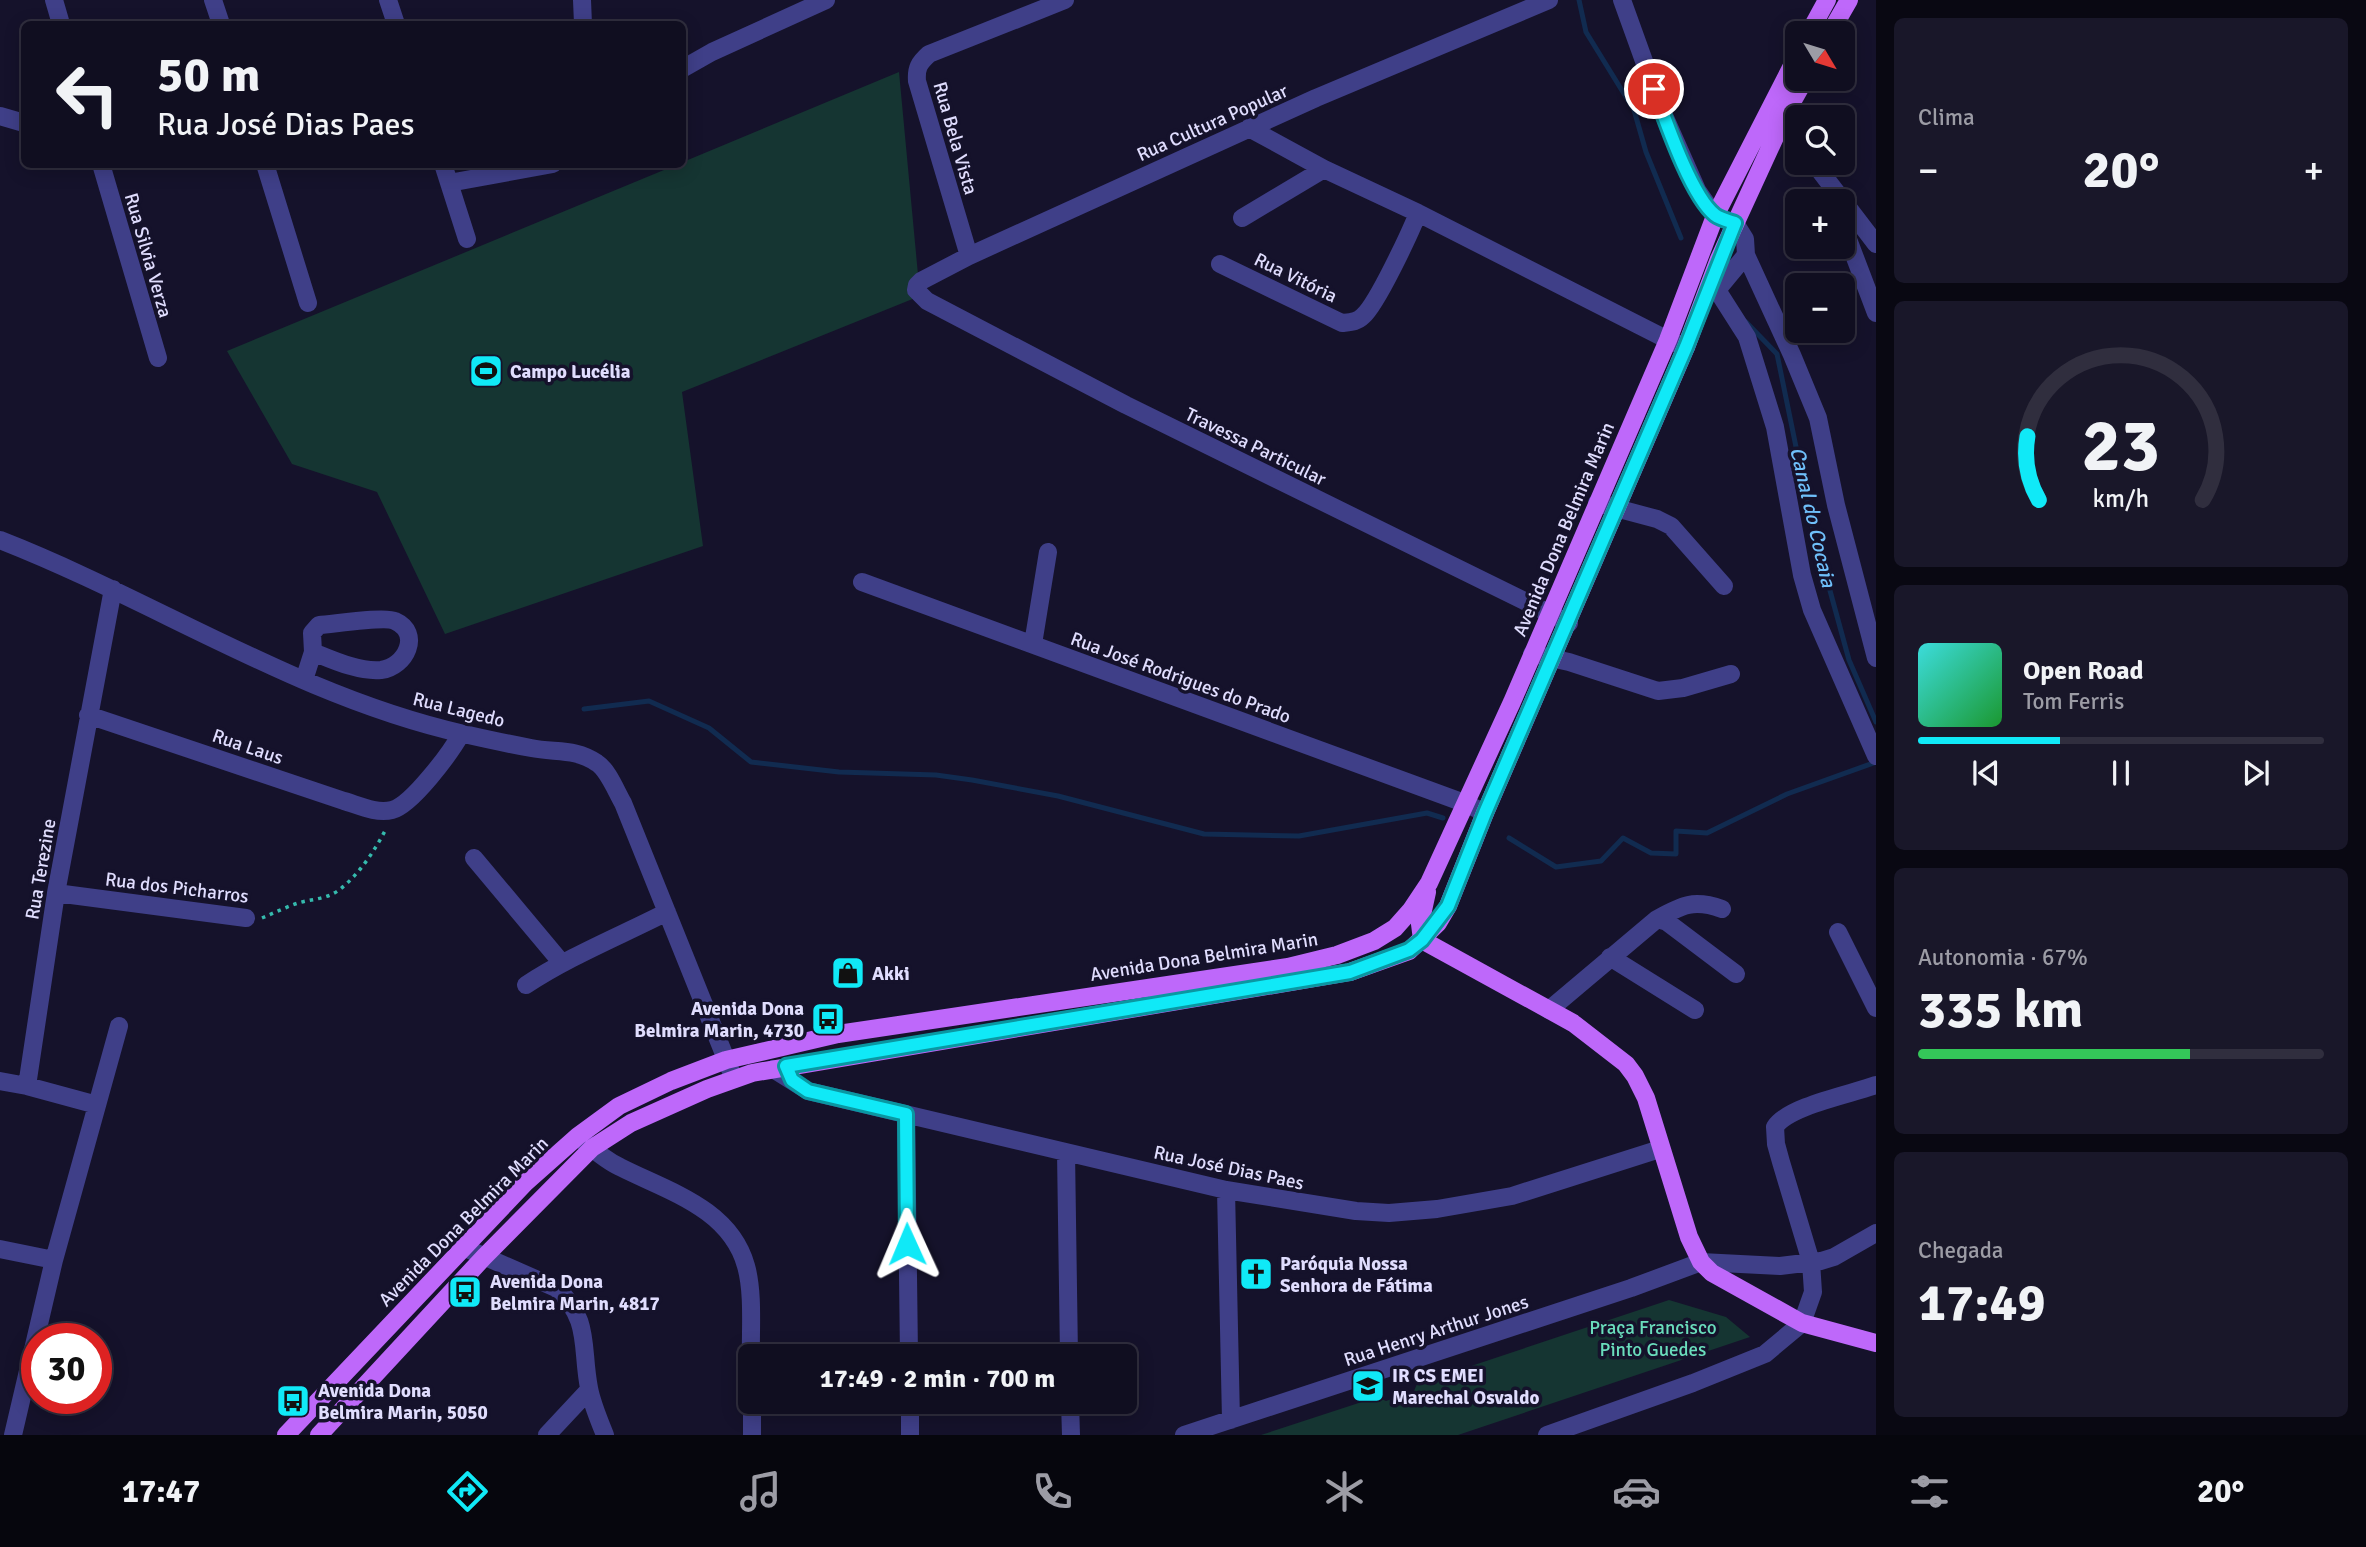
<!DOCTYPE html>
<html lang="pt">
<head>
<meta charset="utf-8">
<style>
	body { margin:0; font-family:Signika,sans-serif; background:#191729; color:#f1f3f6; height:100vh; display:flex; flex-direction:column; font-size:26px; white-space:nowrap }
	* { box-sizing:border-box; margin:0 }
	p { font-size:23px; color:#9c9ca5 }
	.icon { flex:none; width:38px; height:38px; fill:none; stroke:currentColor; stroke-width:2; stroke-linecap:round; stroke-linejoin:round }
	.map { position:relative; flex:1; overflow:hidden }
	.panel { display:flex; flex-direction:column; gap:18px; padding:18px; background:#090812; width:490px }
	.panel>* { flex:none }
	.hud { position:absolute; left:21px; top:21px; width:665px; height:147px; border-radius:10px; box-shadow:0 4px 18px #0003,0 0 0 2px #302e3e; background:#100e20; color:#f1f3f6; overflow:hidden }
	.needle { width:46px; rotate:128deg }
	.controls { position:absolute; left:1785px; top:21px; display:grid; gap:14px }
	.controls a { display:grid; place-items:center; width:70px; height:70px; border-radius:10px; background:#100e20; box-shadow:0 4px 18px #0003,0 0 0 2px #302e3e; font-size:35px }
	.speed { position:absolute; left:21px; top:1323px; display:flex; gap:14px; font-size:35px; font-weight:700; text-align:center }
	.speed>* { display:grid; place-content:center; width:91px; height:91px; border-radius:50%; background:#100e20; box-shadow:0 4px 18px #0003,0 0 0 2px #302e3e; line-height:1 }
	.speed .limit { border:10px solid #d22; background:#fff; color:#111 }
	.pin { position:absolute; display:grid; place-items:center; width:60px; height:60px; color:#fff; margin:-30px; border:4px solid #fff; border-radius:50%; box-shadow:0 2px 7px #0007 }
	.me { position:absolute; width:77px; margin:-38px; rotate:359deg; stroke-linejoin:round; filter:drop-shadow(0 0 5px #0008) }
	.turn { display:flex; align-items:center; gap:24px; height:147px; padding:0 21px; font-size:32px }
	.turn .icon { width:91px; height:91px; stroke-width:2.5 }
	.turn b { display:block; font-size:49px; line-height:60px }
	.big { font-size:52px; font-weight:700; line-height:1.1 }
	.panel .widget { flex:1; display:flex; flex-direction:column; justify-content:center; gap:10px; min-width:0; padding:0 24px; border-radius:10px; background:#191729 }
	.panel .dial { align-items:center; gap:0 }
	.dial svg { height:182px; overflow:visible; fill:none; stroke:#302e3e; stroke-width:7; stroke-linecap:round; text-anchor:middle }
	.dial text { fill:#f1f3f6; stroke:none }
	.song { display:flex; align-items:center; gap:21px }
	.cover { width:84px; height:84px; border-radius:10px; background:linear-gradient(135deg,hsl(180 70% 55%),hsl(130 70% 35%)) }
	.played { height:7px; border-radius:4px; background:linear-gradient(90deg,#10e9f7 35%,#302e3e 35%) }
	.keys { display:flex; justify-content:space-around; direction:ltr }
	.heat { display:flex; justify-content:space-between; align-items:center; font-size:38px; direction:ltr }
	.charge { height:10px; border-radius:5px; background:linear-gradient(90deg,#34c759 67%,#302e3e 0) }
	.trip { position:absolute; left:738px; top:1344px; width:399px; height:70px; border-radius:10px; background:#100e20; box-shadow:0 4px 18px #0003,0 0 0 2px #302e3e; font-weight:700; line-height:70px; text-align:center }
	.dock { display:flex; height:112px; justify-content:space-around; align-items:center; background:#06060d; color:#9c9ca5 }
	.dock .icon { width:49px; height:49px }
	.dock .selected { color:#10e9f7 }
	.dock b { font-size:32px; color:#f1f3f6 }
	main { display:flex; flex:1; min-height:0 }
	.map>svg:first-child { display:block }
	.green { fill:#153532 }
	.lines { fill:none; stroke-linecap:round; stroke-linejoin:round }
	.stream { stroke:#112b50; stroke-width:5 }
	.path { stroke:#35baad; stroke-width:3.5; stroke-dasharray:3.5 5; stroke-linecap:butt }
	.minor { stroke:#3f3f88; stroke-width:18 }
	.major { stroke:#be68fa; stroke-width:18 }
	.route-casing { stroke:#0a97a1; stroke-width:18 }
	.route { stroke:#10e9f7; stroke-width:12 }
	.labels { text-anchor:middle; stroke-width:7; stroke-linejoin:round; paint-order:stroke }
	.street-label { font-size:19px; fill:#e0ddfe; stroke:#15122b }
	.poi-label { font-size:19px; font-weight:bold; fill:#e0ddfe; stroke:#15122b; text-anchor:start }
	.park-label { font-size:19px; fill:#6addbc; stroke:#15122b }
	.water-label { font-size:21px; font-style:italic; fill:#6fbffa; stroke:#15122b }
</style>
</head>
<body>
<main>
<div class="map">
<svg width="1876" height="1435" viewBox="0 0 1876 1435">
	<rect width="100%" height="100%" fill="#15122b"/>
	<path class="green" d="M899,72l21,224 -238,96 21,154 -258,88 -68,-142 -85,-28 -65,-113 449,-186 6,-1 1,-2z
		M1669,1300l57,17 24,20 -292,98h-197l116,-38 9,4 28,-10 3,-7z"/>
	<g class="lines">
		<path class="stream" d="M1579,0l7,32 48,78 12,42 35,86
			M1746,322l31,32 35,171 37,135 27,62
			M584,709l65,-8 60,27 42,34 88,10 97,3 36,5 86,16 146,38 95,2 128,-23 16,5
			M1509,838l47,29 45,-6 22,-23 28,15 25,1v-23l31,2 80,-39 89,-32"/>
		<path class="path" d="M262,918c12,-5 24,-11 36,-15 14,-4 29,-4 41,-13 20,-15 36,-40 47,-61"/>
		<path class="minor" d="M54,0l7,24
			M213,0l8,24
			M388,0l8,24
			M582,0l1,24
			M1549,0l-233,98 -347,158 -48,25 -4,4 -1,5 11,11 199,104 443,218
			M1622,0l40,111 35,79 18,26 20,7 10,16 1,16 46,100 26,63 18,87 40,153
			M682,69l30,-17 114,-52
			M1772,115l25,28
			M0,116l24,7
			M1249,128l75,41 94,44 250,127 18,7
			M1814,163l62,81
			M101,164l57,194
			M265,164l43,139
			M443,164l24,75
			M449,183l104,-19
			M1242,218l82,-49
			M1843,226l33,87
			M969,256l-52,-175c-1,-13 2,-18 12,-27l136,-54
			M1220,264l122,59c9,-1 15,-1 21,-7 14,-12 47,-83 55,-103
			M1717,290l30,47 28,90 27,148 10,35 64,146
			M1717,290l29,-35
			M1597,503l60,16 14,7 53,60
			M0,540c156,61 299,157 464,194 22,5 45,10 67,14 25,5 44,0 66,15 11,7 19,28 26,40l111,276
			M862,582l605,222 18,9
			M1033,644l15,-92
			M1532,654l37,8 89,29 25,-3 48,-14
			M304,680l9,-28 -1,-19 7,-8c15,-1 66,-9 76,-4 27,12 11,46 -14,49 -22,2 -48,-10 -68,-18
			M88,715l256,86c14,4 32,13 48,9 20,-5 59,-58 69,-76
			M474,858l87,104
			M56,893l190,25
			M1657,919c25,-14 37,-20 65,-10
			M1838,932l38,76
			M1610,957l85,53
			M526,985c44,-29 94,-49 141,-73
			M1549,1010l108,-91 10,3 69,52
			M773,1069l35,22 418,99 130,21 33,2 48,-4 75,-13 148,-47
			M0,1081l27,5 70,19
			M27,1086l29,-193 57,-304
			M906,1114l3,242
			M581,1139c12,10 24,21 39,28 47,24 110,41 126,99 8,28 4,67 5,97
			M1066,1152l3,204
			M1226,1190l5,230
			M463,1247l93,41c35,31 25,59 33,100 3,16 10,32 16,47
			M0,1249l54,11
			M752,1402v33
			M910,1402v33
			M1070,1402l1,33
			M13,1435l41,-175 65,-234
			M547,1435l42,-45
			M1184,1435l447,-147 70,-26 79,4 41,-5 13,-4 42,-24
			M1547,1435l146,-52 72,-29 37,-31 11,-31 -2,-30 -30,-100 -5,-18 -1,-17c13,-21 77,-33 101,-42"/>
		<path class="major" d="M1809,33l18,-33
			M1830,33l19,-33
			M1427,892l-7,32 2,16 151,83 53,41 9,12 11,22 43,139 12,25 11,11 90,50 74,20
			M286,1435l239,-252 53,-47 41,-30 52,-25 55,-21 112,-26 450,-67 49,-12 37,-14 21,-13 16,-18 18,-27 83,-181 156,-362 47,-124 82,-160
			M319,1435l165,-178 108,-109 39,-25 76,-34 45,-16 598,-101 59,-21 29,-28 10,-17 37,-93 201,-466 33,-88 68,-148 18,-32"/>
	</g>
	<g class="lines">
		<defs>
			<path id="route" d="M907,1244l-1,-130 -98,-23 -16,-11 -6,-14 564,-94 59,-22 13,-10 26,-34 37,-93 201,-466 49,-124c-6,-2 -15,-4 -20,-8 -24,-19 -50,-96 -61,-126"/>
		</defs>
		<use href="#route" class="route-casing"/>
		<use href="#route" class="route"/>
	</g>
	<defs>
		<symbol id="stadium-square" viewBox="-11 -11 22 22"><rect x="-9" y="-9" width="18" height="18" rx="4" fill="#10e9f7" stroke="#15122b"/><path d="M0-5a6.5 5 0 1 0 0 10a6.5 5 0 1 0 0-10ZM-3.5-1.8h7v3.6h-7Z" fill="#111"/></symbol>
		<symbol id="shop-square" viewBox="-11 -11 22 22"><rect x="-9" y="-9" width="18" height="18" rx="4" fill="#10e9f7" stroke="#15122b"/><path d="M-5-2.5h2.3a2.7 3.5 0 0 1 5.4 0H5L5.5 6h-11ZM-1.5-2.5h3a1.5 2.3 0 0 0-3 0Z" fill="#111"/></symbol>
		<symbol id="bus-square" viewBox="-11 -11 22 22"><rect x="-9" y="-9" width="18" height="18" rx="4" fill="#10e9f7" stroke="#15122b"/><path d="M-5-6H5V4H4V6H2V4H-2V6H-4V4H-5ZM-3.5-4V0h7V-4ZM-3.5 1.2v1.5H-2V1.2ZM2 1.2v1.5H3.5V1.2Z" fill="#111"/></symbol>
		<symbol id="church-square" viewBox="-11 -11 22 22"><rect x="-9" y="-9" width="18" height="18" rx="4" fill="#10e9f7" stroke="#15122b"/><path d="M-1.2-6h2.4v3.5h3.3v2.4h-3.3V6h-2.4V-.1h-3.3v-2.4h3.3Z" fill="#111"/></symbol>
		<symbol id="school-square" viewBox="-11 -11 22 22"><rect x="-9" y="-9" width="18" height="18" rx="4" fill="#10e9f7" stroke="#15122b"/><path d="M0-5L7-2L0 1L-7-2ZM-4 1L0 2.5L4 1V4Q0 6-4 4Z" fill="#111"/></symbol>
	</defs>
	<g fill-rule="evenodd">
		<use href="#stadium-square" x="467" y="352" width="38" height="38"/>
		<use href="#shop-square" x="829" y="954" width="38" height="38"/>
		<use href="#bus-square" x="809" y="1000" width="38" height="38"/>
		<use href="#church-square" x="1237" y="1255" width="38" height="38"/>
		<use href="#bus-square" x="446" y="1273" width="38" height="38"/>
		<use href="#school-square" x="1349" y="1367" width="38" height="38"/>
		<use href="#bus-square" x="274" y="1382" width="38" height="38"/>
	</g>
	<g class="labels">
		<g class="street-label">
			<text transform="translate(1212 122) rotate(-24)" y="7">Rua Cultura Popular</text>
			<text transform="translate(956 138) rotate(74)" y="7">Rua Bela Vista</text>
			<text transform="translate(149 255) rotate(74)" y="7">Rua Silvia Verza</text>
			<text transform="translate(1296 277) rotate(26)" y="7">Rua Vitória</text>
			<text transform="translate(1256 446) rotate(26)" y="7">Travessa Particular</text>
			<text transform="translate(1563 529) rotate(-67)" y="7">Avenida Dona Belmira Marin</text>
			<text transform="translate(1181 677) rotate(20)" y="7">Rua José Rodrigues do Prado</text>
			<text transform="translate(459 709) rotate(14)" y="7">Rua Lagedo</text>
			<text transform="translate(248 746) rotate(19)" y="7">Rua Laus</text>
			<text transform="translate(40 869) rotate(-80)" y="7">Rua Terezine</text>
			<text transform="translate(177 887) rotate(7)" y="7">Rua dos Picharros</text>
			<text transform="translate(1204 956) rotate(-9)" y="7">Avenida Dona Belmira Marin</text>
			<text transform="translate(1229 1167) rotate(12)" y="7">Rua José Dias Paes</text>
			<text transform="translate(463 1221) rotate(-45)" y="7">Avenida Dona Belmira Marin</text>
			<text transform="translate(1436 1330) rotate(-18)" y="7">Rua Henry Arthur Jones</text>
		</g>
		<g class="poi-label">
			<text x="510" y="378">Campo Lucélia</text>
			<text x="872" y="980">Akki</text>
			<text x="804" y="1015" text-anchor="end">Avenida Dona<tspan x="804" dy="22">Belmira Marin, 4730</tspan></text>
			<text x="1280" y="1270">Paróquia Nossa<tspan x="1280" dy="22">Senhora de Fátima</tspan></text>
			<text x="490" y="1288">Avenida Dona<tspan x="490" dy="22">Belmira Marin, 4817</tspan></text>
			<text x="1392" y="1382">IR CS EMEI<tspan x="1392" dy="22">Marechal Osvaldo</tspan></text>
			<text x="318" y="1397">Avenida Dona<tspan x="318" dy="22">Belmira Marin, 5050</tspan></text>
		</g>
		<g class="park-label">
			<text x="1653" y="1334">Praça Francisco<tspan x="1653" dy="22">Pinto Guedes</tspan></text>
		</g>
		<g class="water-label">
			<text transform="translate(1813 517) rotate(77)" y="7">Canal do Cocaia</text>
		</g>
	</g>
</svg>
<div class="controls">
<a><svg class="needle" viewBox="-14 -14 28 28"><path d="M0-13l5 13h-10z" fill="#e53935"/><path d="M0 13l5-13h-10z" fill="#9c9ca5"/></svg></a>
<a><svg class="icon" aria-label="search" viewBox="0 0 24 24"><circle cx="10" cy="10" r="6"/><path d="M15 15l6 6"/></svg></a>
<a>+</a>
<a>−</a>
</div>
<div class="speed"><div class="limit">30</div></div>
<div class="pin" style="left:1654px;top:89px;background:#d93025"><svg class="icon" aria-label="arrive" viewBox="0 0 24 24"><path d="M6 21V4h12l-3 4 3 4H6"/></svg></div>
<svg class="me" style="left:907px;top:1244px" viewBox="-20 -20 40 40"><path d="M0-17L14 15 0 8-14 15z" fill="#10e9f7" stroke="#fff" stroke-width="4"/></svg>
<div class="trip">17:49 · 2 min · 700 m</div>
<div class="hud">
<div class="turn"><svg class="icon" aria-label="left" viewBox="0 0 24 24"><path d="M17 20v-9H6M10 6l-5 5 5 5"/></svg><div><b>50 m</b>Rua José Dias Paes</div></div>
</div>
</div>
<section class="panel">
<div class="widget"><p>Clima</p>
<div class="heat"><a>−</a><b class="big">20°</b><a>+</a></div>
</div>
<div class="widget dial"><svg viewBox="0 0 100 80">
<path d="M14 69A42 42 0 1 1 86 69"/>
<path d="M14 69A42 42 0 0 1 9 41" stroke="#10e9f7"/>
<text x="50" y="56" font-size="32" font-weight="700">23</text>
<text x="50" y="72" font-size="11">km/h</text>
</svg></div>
<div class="widget">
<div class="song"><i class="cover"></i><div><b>Open Road</b><p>Tom Ferris</p></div></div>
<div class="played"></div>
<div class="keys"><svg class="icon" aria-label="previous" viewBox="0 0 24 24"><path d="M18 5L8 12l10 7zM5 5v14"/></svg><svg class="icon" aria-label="pause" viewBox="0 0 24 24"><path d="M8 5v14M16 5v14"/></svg><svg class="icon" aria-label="next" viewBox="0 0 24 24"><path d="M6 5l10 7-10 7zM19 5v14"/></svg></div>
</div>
<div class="widget"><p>Autonomia · 67%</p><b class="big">335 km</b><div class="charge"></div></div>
<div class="widget"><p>Chegada</p><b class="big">17:49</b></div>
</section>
</main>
<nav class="dock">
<b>17:47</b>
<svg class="icon selected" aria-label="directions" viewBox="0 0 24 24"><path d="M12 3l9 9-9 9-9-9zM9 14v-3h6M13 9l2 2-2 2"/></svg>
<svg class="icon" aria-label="music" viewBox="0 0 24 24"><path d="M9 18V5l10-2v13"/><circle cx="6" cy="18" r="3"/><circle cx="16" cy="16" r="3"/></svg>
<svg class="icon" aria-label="phone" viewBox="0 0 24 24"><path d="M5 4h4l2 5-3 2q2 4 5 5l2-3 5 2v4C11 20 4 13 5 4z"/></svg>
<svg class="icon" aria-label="climate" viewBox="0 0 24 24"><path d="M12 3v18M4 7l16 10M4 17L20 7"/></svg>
<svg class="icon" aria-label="car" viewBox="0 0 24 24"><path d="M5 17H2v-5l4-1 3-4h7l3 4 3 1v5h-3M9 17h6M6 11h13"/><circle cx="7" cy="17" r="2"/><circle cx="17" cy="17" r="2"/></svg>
<svg class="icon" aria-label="filters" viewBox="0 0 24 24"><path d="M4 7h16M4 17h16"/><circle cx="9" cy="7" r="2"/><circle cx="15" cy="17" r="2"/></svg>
<b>20°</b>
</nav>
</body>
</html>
